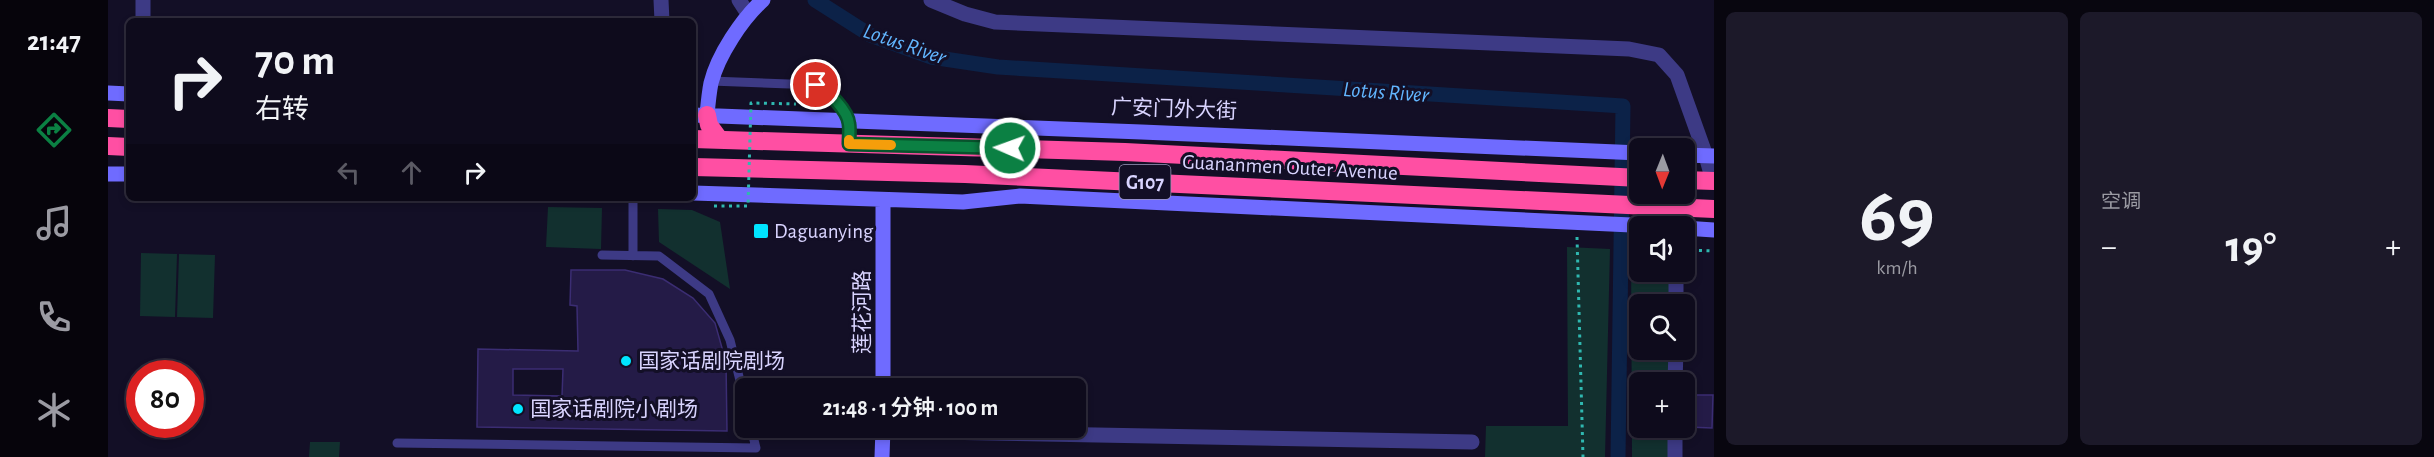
<!DOCTYPE html>
<html lang="zh">
<head>
<meta charset="utf-8">
<style>
	body { margin:0; font-family:"Alegreya Sans","Noto Sans SC",sans-serif; background:#1c1929; color:#f1f3f6; height:100vh; display:flex; flex-direction:column; font-size:22px; white-space:nowrap }
	* { box-sizing:border-box; margin:0 }
	p { font-size:20px; color:#9b9ba3 }
	.icon { flex:none; width:33px; height:33px; fill:none; stroke:currentColor; stroke-width:2; stroke-linecap:round; stroke-linejoin:round }
	.map { position:relative; flex:1; overflow:hidden }
	.side { display:flex; flex-direction:column; gap:12px; padding:12px; background:#08060f; width:720px }
	.side>* { flex:none }
	.banner { position:absolute; left:18px; top:18px; width:570px; height:183px; border-radius:9px; box-shadow:0 3px 9px #0003,0 0 0 2px #2e2b3b; background:#0e0b1c; color:#f1f3f6; overflow:hidden }
	.needle { width:39px; rotate:181deg }
	.fabs { position:absolute; left:1521px; top:138px; display:grid; gap:12px }
	.fabs a { display:grid; place-items:center; width:66px; height:66px; border-radius:9px; background:#0e0b1c; box-shadow:0 3px 9px #0003,0 0 0 2px #2e2b3b; font-size:30px }
	.speed { position:absolute; left:18px; top:360px; display:flex; gap:12px; font-size:30px; font-weight:700; text-align:center }
	.speed>* { display:grid; place-content:center; width:78px; height:78px; border-radius:50%; background:#0e0b1c; box-shadow:0 3px 9px #0003,0 0 0 2px #2e2b3b; line-height:1 }
	.speed .limit { border:9px solid #d22; background:#fff; color:#111 }
	.pin { position:absolute; display:grid; place-items:center; width:51px; height:51px; color:#fff; margin:-26px; border:3px solid #fff; border-radius:50%; box-shadow:0 2px 6px #0007 }
	.me { position:absolute; width:66px; margin:-33px; rotate:272deg; stroke-linejoin:round; filter:drop-shadow(0 0 4px #0008) }
	.turn { display:flex; align-items:center; gap:21px; height:126px; padding:0 30px; font-size:27px }
	.turn .icon { width:78px; height:78px; stroke-width:2.5 }
	.turn b { display:block; font-size:42px; line-height:51px }
	.lanes { display:flex; align-items:center; height:57px; padding:0 30px; background:#0003; justify-content:center; gap:30px; direction:ltr }
	.lanes .off { opacity:.35 }
	.big { font-size:45px; font-weight:600; line-height:1.1 }
	.side .widget { flex:1; display:flex; flex-direction:column; justify-content:center; gap:9px; min-width:0; padding:0 21px; border-radius:9px; background:#1c1929 }
	.side .dial { align-items:center; gap:0 }
	.dial b { font-size:78px; line-height:1 }
	.heat { display:flex; justify-content:space-between; align-items:center; font-size:33px; direction:ltr }
	.side .tiles { flex:1; display:grid; gap:12px; grid-template-columns:repeat(2,1fr) }
	.trip { position:absolute; left:627px; top:378px; width:351px; height:60px; border-radius:9px; background:#0e0b1c; box-shadow:0 3px 9px #0003,0 0 0 2px #2e2b3b; font-weight:600; line-height:60px; text-align:center }
	main { display:flex; flex:1; min-height:0 }
	.menu { display:flex; flex-direction:column; width:108px; justify-content:space-around; align-items:center; background:#06040b; color:#9b9ba3 }
	.menu .icon { width:42px; height:42px }
	.menu .active { color:#0b8043 }
	.menu b { font-size:27px; color:#f1f3f6 }
	.map>svg:first-child { display:block }
	.green { fill:#12302f }
	.lines { fill:none; stroke-linecap:round; stroke-linejoin:round }
	.canal { stroke:#0c2248; stroke-width:15 }
	.building { fill:#241b47; stroke:#3b2d73; stroke-width:1.5; fill-rule:evenodd }
	.path { stroke:#2fb8b0; stroke-width:3; stroke-dasharray:3 4.5; stroke-linecap:butt }
	.lane { stroke:#3d3a85; stroke-width:9 }
	.street { stroke:#3d3a85; stroke-width:15 }
	.secondary { stroke:#6f6bff; stroke-width:15 }
	.highway { stroke:#ff4fa3; stroke-width:18 }
	.path-bridge { stroke:#2fb8b0; stroke-width:3; stroke-dasharray:3 4.5; stroke-linecap:butt }
	.route-casing { stroke:#07532c; stroke-width:15 }
	.route { stroke:#0b8043; stroke-width:10 }
	.slow { stroke:#f59e0b; stroke-width:10 }
	.poi-dot { fill:#00e5ff; stroke:#130f26; stroke-width:2 }
	.labels { text-anchor:middle; stroke-width:6; stroke-linejoin:round; paint-order:stroke }
	.shield { fill:#130f26; stroke:#9e99be; stroke-width:1.5 }
	.shield-label { font-size:20px; font-weight:bold; fill:#d9d4ff }
	.street-label { font-size:21px; fill:#d9d4ff; stroke:#130f26 }
	.poi-label { font-size:21px; fill:#d9d4ff; stroke:#130f26; text-anchor:start }
	.water-label { font-size:22px; font-style:italic; fill:#62b6ff; stroke:#130f26 }
</style>
</head>
<body>
<main>
<nav class="menu">
<b>21:47</b>
<svg class="icon active" aria-label="directions" viewBox="0 0 24 24"><path d="M12 3l9 9-9 9-9-9zM9 14v-3h6M13 9l2 2-2 2"/></svg>
<svg class="icon" aria-label="music" viewBox="0 0 24 24"><path d="M9 18V5l10-2v13"/><circle cx="6" cy="18" r="3"/><circle cx="16" cy="16" r="3"/></svg>
<svg class="icon" aria-label="phone" viewBox="0 0 24 24"><path d="M5 4h4l2 5-3 2q2 4 5 5l2-3 5 2v4C11 20 4 13 5 4z"/></svg>
<svg class="icon" aria-label="climate" viewBox="0 0 24 24"><path d="M12 3v18M4 7l16 10M4 17L20 7"/></svg>
</nav>
<div class="map">
<svg width="1606" height="457" viewBox="0 0 1606 457">
	<rect width="100%" height="100%" fill="#130f26"/>
	<path class="green" d="M440,207l54,1 -1,41 -55,-2z
		M550,209l34,1 28,12 10,67 -71,-47z
		M1459,247l43,2 -5,208h-120l1,-31h82z
		M1523,247l8,1 1,24h29v32h-29v46h29v32h-29v46h28v29h-36z
		M33,253l36,1 -2,63 -35,-1z
		M71,254l36,1 -2,63 -36,-1z
		M202,442h30l-1,15h-30z"/>
	<g class="lines">
		<path class="canal" d="M707,0l55,35 61,22 67,10 625,39 -5,351"/>
	</g>
	<path class="building" d="M463,270h54l38,9 30,19 22,25 11,39 1,69 -250,-4 1,-78 100,2 -1,-45 -7,-1zM405,369h50l-1,27 -49,-1z
		M1581,395h24l-1,33 -24,-1z"/>
	<g class="lines">
		<path class="path" d="M1469,237l6,220
			M1576,250l30,1"/>
		<path class="lane" d="M603,81l105,4 10,4 6,6 17,27v22
			M494,255l57,1 50,38 21,46 16,65
			M525,256v-58
			M289,443l359,5 -5,-20"/>
		<path class="street" d="M553,0l1,21
			M631,0l9,14
			M823,0l34,14 30,8 634,27 30,6 18,20 29,81 7,25
			M35,21v-21
			M1568,304v-32
			M1567,382l1,-32
			M775,431l589,11
			M1567,457v-29"/>
		<path class="secondary" d="M0,93l21,1
			M585,115c316,12 631,23 947,38
			M599,115c1,-11 2,-22 4,-32 7,-28 31,-64 52,-83
			M1576,155l30,1
			M0,174h21
			M585,193l270,9 57,-6 633,30
			M1576,228l30,2
			M775,388v-188
			M774,457l1,-29"/>
		<path class="highway" d="M599,115l2,10 11,15
			M0,118l21,1
			M585,139l432,13 515,26
			M0,146l21,1
			M585,167l272,7 749,35
			M1576,180l30,1"/>
		<path class="path-bridge" d="M606,206h34l3,-103 45,1"/>
	</g>
	<g class="lines">
		<defs>
			<path id="route" d="M708,85c12,5 32,26 33,39 1,6 0,13 0,20l161,4"/>
		</defs>
		<use href="#route" class="route-casing"/>
		<use href="#route" class="route"/>
		<path class="slow" d="M741,140v4l42,1"/>
	</g>
	<g class="poi-dot">
		<rect x="645" y="223" width="16" height="16" rx="3"/>
		<circle cx="518" cy="361" r="6"/>
		<circle cx="410" cy="409" r="6"/>
	</g>
	<g class="labels">
		<rect class="shield" x="1011.5" y="165" width="51" height="34" rx="4.5"/>
		<g class="shield-label">
			<text x="1037" y="189">G107</text>
		</g>
		<g class="street-label">
			<text transform="translate(1066 109) rotate(2)" y="7">广安门外大街</text>
			<text transform="translate(1182 167) rotate(3)" y="7">Guananmen Outer Avenue</text>
			<text transform="translate(754 312) rotate(-90)" y="7">莲花河路</text>
		</g>
		<g class="poi-label">
			<text x="666" y="238">Daguanying</text>
			<text x="530" y="368">国家话剧院剧场</text>
			<text x="422" y="416">国家话剧院小剧场</text>
		</g>
		<g class="water-label">
			<text transform="translate(797 43) rotate(19)" y="8">Lotus River</text>
			<text transform="translate(1278 91) rotate(4)" y="8">Lotus River</text>
		</g>
	</g>
</svg>
<div class="fabs">
<a><svg class="needle" viewBox="-14 -14 28 28"><path d="M0-13l5 13h-10z" fill="#e53935"/><path d="M0 13l5-13h-10z" fill="#9b9ba3"/></svg></a>
<a><svg class="icon" aria-label="sound" viewBox="0 0 24 24"><path d="M4 9h4l5-4v14l-5-4H4zM17 9q2 3 0 6"/></svg></a>
<a><svg class="icon" aria-label="search" viewBox="0 0 24 24"><circle cx="10" cy="10" r="6"/><path d="M15 15l6 6"/></svg></a>
<a>+</a>
</div>
<div class="speed"><div class="limit">80</div></div>
<div class="pin" style="left:708px;top:85px;background:#d93025"><svg class="icon" aria-label="arrive" viewBox="0 0 24 24"><path d="M6 21V4h12l-3 4 3 4H6"/></svg></div>
<svg class="me" style="left:902px;top:148px" viewBox="-20 -20 40 40"><circle r="17" fill="#0b8043" stroke="#fff" stroke-width="3"/><path d="M0-11L8 9 0 5-8 9z" fill="#fff"/></svg>
<div class="trip">21:48 · 1 分钟 · 100 m</div>
<div class="banner">
<div class="turn"><svg class="icon" aria-label="right" viewBox="0 0 24 24"><path d="M7 20v-9h11M14 6l5 5-5 5"/></svg><div><b>70 m</b>右转</div></div>
<div class="lanes"><svg class="icon off" aria-label="left" viewBox="0 0 24 24"><path d="M17 20v-9H6M10 6l-5 5 5 5"/></svg><svg class="icon off" aria-label="ahead" viewBox="0 0 24 24"><path d="M12 20V5M6 11l6-6 6 6"/></svg><svg class="icon" aria-label="right" viewBox="0 0 24 24"><path d="M7 20v-9h11M14 6l5 5-5 5"/></svg></div>
</div>
</div>
<section class="side">
<div class="tiles">
<div class="widget dial"><b>69</b><p>km/h</p></div>
<div class="widget"><p>空调</p>
<div class="heat"><a>−</a><b class="big">19°</b><a>+</a></div>
</div>
</div>
</section>
</main>
</body>
</html>
